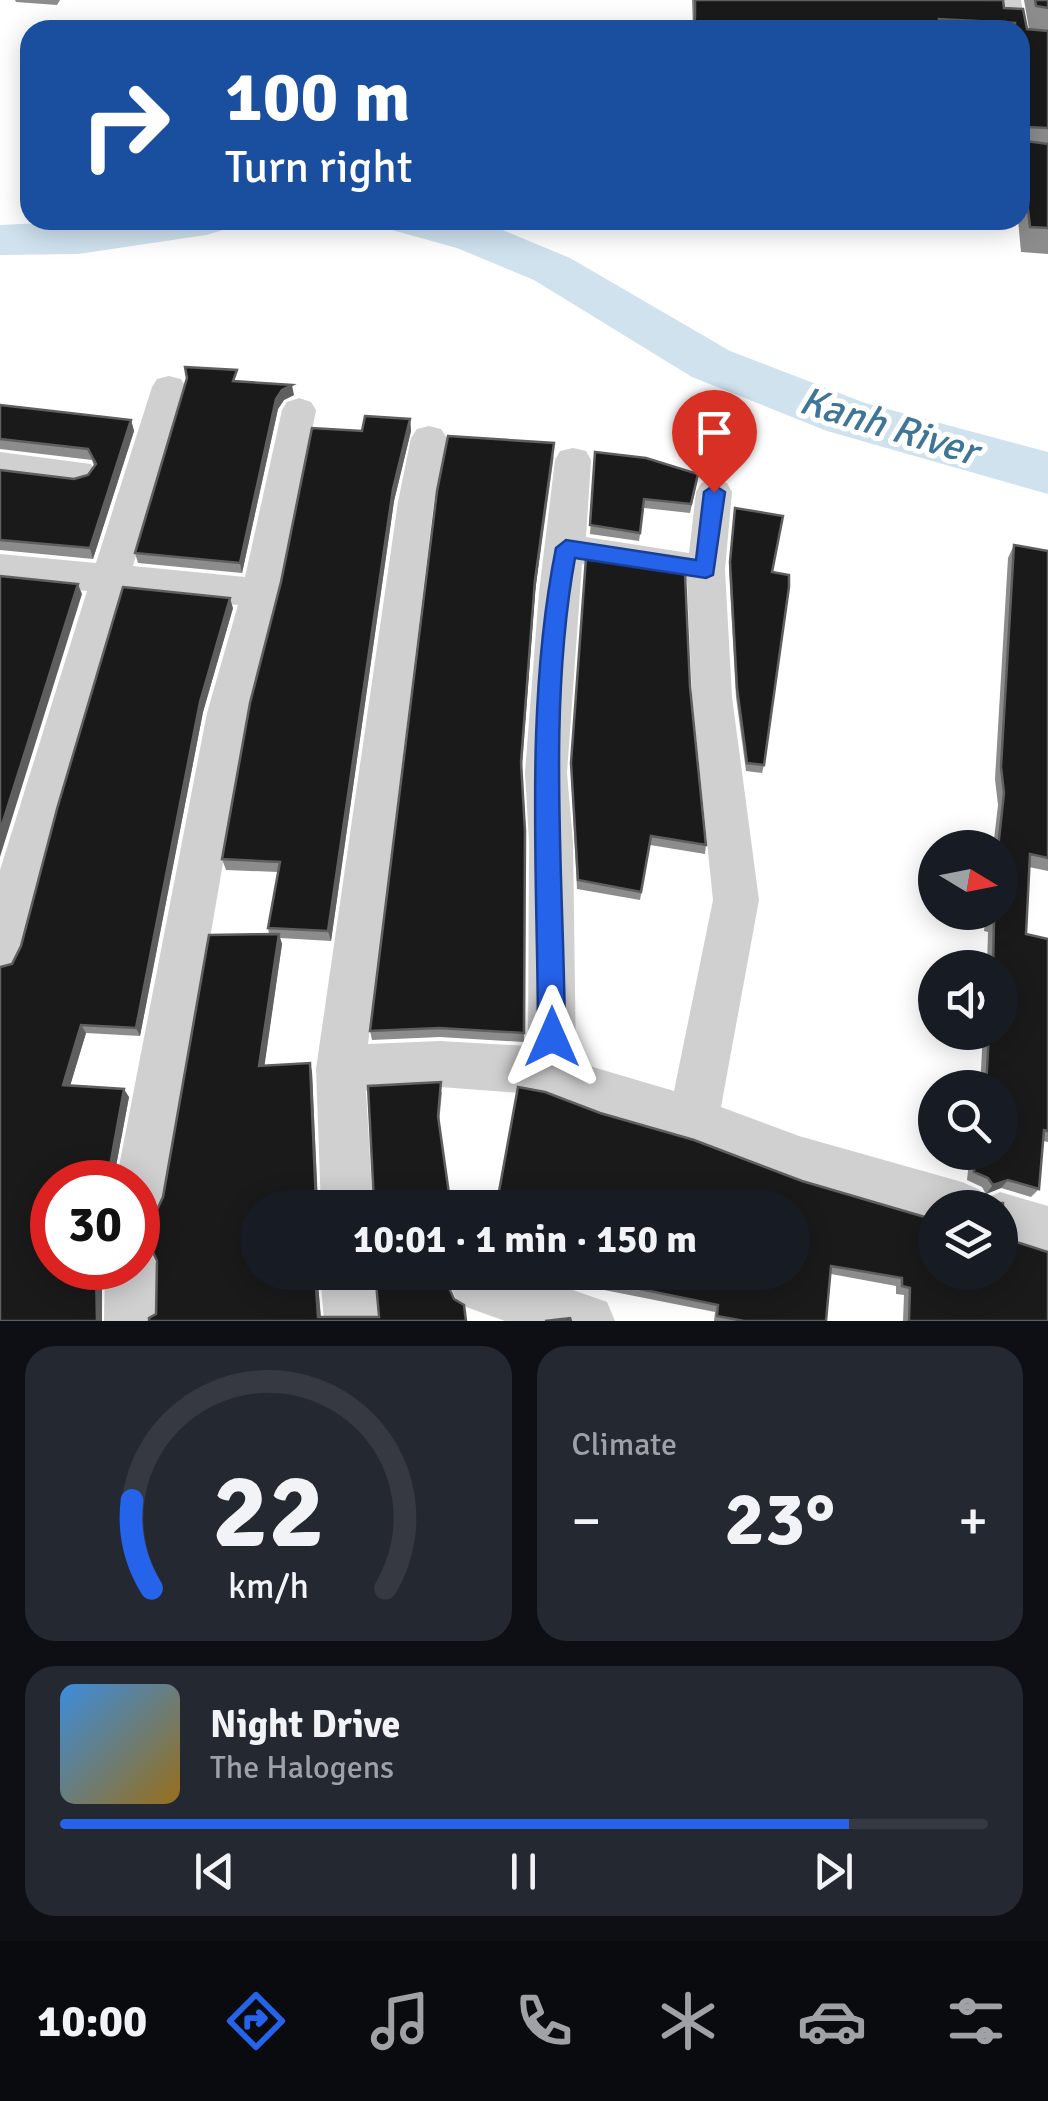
<!DOCTYPE html>
<html lang="en">
<head>
<meta charset="utf-8">
<style>
	body { margin:0; font-family:Signika,sans-serif; background:#242831; color:#f1f3f6; height:100vh; display:flex; flex-direction:column; font-size:38px; white-space:nowrap }
	* { box-sizing:border-box; margin:0 }
	p { font-size:32px; color:#9ea1a6 }
	.icon { flex:none; width:55px; height:55px; fill:none; stroke:currentColor; stroke-width:2; stroke-linecap:round; stroke-linejoin:round }
	.map { position:relative; height:1321px; overflow:hidden }
	.side { display:flex; flex-direction:column; gap:25px; padding:25px; background:#0d0f14; flex:1 }
	.side>* { flex:none }
	.banner { position:absolute; left:20px; top:20px; width:1010px; height:210px; border-radius:30px; box-shadow:0 5px 25px #0003; background:#1a4fa0; color:#fff; overflow:hidden }
	.needle { width:65px; rotate:100deg }
	.tools { position:absolute; left:918px; top:830px; display:grid; gap:20px }
	.tools a { display:grid; place-items:center; width:100px; height:100px; border-radius:50%; background:#171b24; box-shadow:0 5px 25px #0003; font-size:50px }
	.speed { position:absolute; left:30px; top:1160px; display:flex; gap:20px; font-size:50px; font-weight:700; text-align:center }
	.speed>* { display:grid; place-content:center; width:130px; height:130px; border-radius:50%; background:#171b24; box-shadow:0 5px 25px #0003; line-height:1 }
	.speed .limit { border:15px solid #d22; background:#fff; color:#111 }
	.pin { position:absolute; display:grid; place-items:center; width:85px; height:85px; color:#fff; margin:-102px -42px; border-radius:50% 50% 50% 0; rotate:-45deg; box-shadow:0 0 10px #0007 }
	.pin .icon { rotate:45deg }
	.me { position:absolute; width:110px; margin:-55px; rotate:0deg; stroke-linejoin:round; filter:drop-shadow(0 0 8px #0008) }
	.turn { display:flex; align-items:center; gap:35px; height:210px; padding:0 40px; font-size:45px }
	.turn .icon { width:130px; height:130px; stroke-width:2.5 }
	.turn b { display:block; font-size:70px; line-height:85px }
	.big { font-size:75px; font-weight:800; line-height:1.1 }
	.side .tile { flex:1; display:flex; flex-direction:column; justify-content:center; gap:15px; min-width:0; padding:0 35px; border-radius:30px; background:#242831 }
	.side .dial { align-items:center; gap:0 }
	.dial svg { height:260px; overflow:visible; fill:none; stroke:#363941; stroke-width:7; stroke-linecap:round; text-anchor:middle }
	.dial text { fill:#f1f3f6; stroke:none }
	.song { display:flex; align-items:center; gap:30px }
	.cover { width:120px; height:120px; border-radius:15px; background:linear-gradient(135deg,hsl(210 70% 55%),hsl(40 70% 35%)) }
	.played { height:10px; border-radius:5px; background:linear-gradient(90deg,#2563eb 85%,#363941 85%) }
	.keys { display:flex; justify-content:space-around; direction:ltr }
	.heat { display:flex; justify-content:space-between; align-items:center; font-size:55px; direction:ltr }
	.side .tiles { flex:1; display:grid; gap:25px; grid-template-columns:1fr 1fr }
	.tile:last-child { grid-column:span 2 }
	.trip { position:absolute; left:240px; top:1190px; width:570px; height:100px; border-radius:50px; background:#171b24; box-shadow:0 5px 25px #0003; font-weight:800; line-height:100px; text-align:center }
	.menu { display:flex; height:160px; justify-content:space-around; align-items:center; background:#090b0e; color:#9ea1a6 }
	.menu .icon { width:70px; height:70px }
	.menu .selected { color:#2563eb }
	.menu b { font-size:45px; color:#f1f3f6 }
	.map>svg:first-child { display:block }
	.lines { fill:none; stroke-linecap:round; stroke-linejoin:round }
	.river { fill:#cfe2ee; fill-rule:evenodd }
	.minor { fill:#d0d0d0; fill-rule:evenodd }
	.wall { fill:#8c8c8c }
	.shaded-wall { fill:#5f5f5f }
	.building { fill:#1a1a1a; stroke:#5f5f5f; stroke-width:2.5 }
	.route { fill:#2563eb; stroke:#184099; stroke-width:2.5 }
	.labels { text-anchor:middle; stroke-width:10; stroke-linejoin:round; paint-order:stroke }
	.water-label { font-size:40px; font-style:italic; fill:#3f7597; stroke:#fff }
</style>
</head>
<body>
<div class="map">
<svg width="1048" height="1321" viewBox="0 0 1048 1321">
	<rect width="100%" height="100%" fill="#fff"/>
	<g class="lines">
		<path class="river" d="M104,220h127l-8,10 -17,5 -128,19 -78,1v-30z
			M384,220h84l25,6 77,32 160,93 135,52 183,49v42l-221,-63 -135,-54 -158,-97 -77,-32 -65,-18z"/>
		<path class="minor" d="M995,0h26l5,30 -4,6 -2,-6h-20z
			M169,376l12,3 5,8 -53,179 112,11 37,-167 5,-8 12,-4 12,4 5,8 -36,183 -31,120 -85,491 -8,18 -18,8v-48h-22l91,-469 31,-108 -114,-11 -66,224 -35,136 -7,15 -16,6v-105l87,-279 -87,-9v-28l96,9 56,-176 5,-8z
			M429,426l12,3 6,9 -13,64 -66,542 72,-3 88,5 1,-204 -4,-69 14,-181 16,-132 5,-9 13,-3 13,3 5,9 -5,77 103,16 7,-61 5,-9 13,-4 13,4 5,9 -7,78 7,127 27,203 -38,207 78,29 163,46 18,8 4,9 16,-7 48,14v52l-48,-14v-36h-65v18l-136,-40 -106,-40 -93,-27 -65,-25 -95,-7 -74,4 7,117h-52l-5,-139 82,-567 13,-64 6,-9zM582,564l105,17 5,116 21,203 -39,191 -98,-29 -3,-220 -6,-69z
			M0,452l91,12 5,9 -5,9 -13,4 -78,-8z
			M138,1244l12,5 8,19v53h-54l1,-53h33z
			M320,1272h54l4,49h-54z
			M455,1272h67l85,30 8,19h-110l-47,-17 -8,-19z"/>
	</g>
	<path class="wall" d="M15,0h45l-3,5 -41,-3z
		M692,0h311l1,8 23,21h2l-5,-29h24v254l-27,-2 -3,-32h2v-190h-327z
		M238,382l56,13 -10,5 -6,9 -36,164 -104,-10 -3,-10z
		M0,405l131,15 3,11 -41,128 -93,-9v-80l74,9 14,-4 6,-9 -2,-6 -92,-11z
		M410,419l1,12 -17,70 -63,440 -51,-3 2,6 -18,122 48,6 6,131h56l68,-112 -3,33 12,84h-193l59,64 4,45h58l-4,-45h75l-3,12 19,37 -310,-7 1,-53 -3,-45 115,-282 -1,-6 10,-56 -52,-2 -4,-11 140,-428z
		M595,452l102,30 -7,31 -46,-5 -5,33 -49,-7z
		M554,455l-19,137 -13,176 3,63 -1,211 -84,-5 -68,3 -2,-9z
		M734,517l38,55 -8,193 -2,8 -16,-2 -10,-74 -7,-127z
		M1014,545l34,6v320l-19,-4 -3,67 22,5v203l-5,-1 -4,48 -8,8 -30,-9 -15,6 -4,-7 -15,-7 3,-28h30v-64h-20l3,-56h17v-64h-13l1,-36 -4,-1 2,-19h14v-64h-7l5,-43 -3,-26 13,-221z
		M586,558l104,129 16,158 -1,9 -55,-9 -10,55 -63,-11 -6,-116z
		M233,608l-30,104 -63,324 -54,-3 -16,52 59,12 -16,85h-61l49,86 1,53h-102l12,-357z
		M518,1087l27,5 55,21 94,27 108,41 133,39v52h65v-64h-31l3,-5h31l1,35 44,14v69h-145l1,-26 -8,-1v-8l-65,-12 -5,47h-112l1,-9 -156,-31 -26,-9h259v-64h-296z"/>
	<path class="shaded-wall" d="M292,385l2,10 -10,5 -6,9 -36,164 -2,-10 36,-164 6,-9z
		M410,419l1,12 -17,70 -63,440 -3,-10 65,-442z
		M131,420l3,11 -41,128 -3,-11z
		M554,443l-19,149 -14,181 14,-193z
		M78,584l4,10 -82,263v-26z
		M230,598l3,10 -30,104 -63,324 -4,-8 64,-326z
		M279,934l3,10 -19,132 -4,-10z
		M81,1025l5,8 -18,60 -5,-8z
		M310,1063l2,9 6,136 -2,-5z
		M124,1089l5,8 -16,85h-1l-4,-5z
		M1008,1180l-7,8 -15,6 7,-9z
		M96,1268h6v53h-5z
		M315,1272h2l4,49 -3,-4z"/>
	<path class="building" d="M695,0h308l1,8 19,1 4,20 21,2v97l-20,-1 -4,4 1,10 23,3v84l-18,-1 -4,-35h-6v-46h4l-4,-52v-64h-5v-7l-76,-4 1,11h-247l2,-13z
		M1035,0h13v8l-12,-2z
		M185,367l52,3 -4,11 59,4 -10,5 -6,9 -36,164 -105,-10 52,-175z
		M0,405l131,15 -41,128 -90,-8v-70l74,9 14,-4 8,-11 -8,-15 -88,-10z
		M365,416l45,3 -17,70 -65,442 -60,-3 12,-66 -58,-3 28,-156 31,-121 31,-154 50,3z
		M448,436l106,7 -19,137 -14,182 4,69 -1,202 -85,-5 -69,3 67,-540z
		M595,452l51,6 52,16 -7,30 -47,-5 -4,34 -50,-8z
		M735,508l48,8 -11,56 17,3v12l-25,178 -17,-2 -10,-75 -7,-126z
		M1014,545l34,6v307l-18,-4 -4,80 22,5v192l-4,-1 -5,59 -31,-9 -15,5 -5,-7 -14,-6 1,-20h25v-64h-14l3,-56h11v-64h-7l1,-47 -3,-1v-8h9v-64h-2l6,-55 -3,-26z
		M586,558l99,16 5,113 16,158 -55,-9 -10,56 -63,-12 -7,-117z
		M0,576l78,8 -78,247z
		M123,587l107,11 -30,104 -64,326 -55,-3 -18,60 61,4 -16,88h-5v5h-51v86h44l1,53h-97v-354l12,-3 9,-18 36,-137z
		M279,934l-20,132 51,-3 6,140h58l-6,-117 73,-4 -3,34 13,92h-193v64h57l3,45h61l-4,-45h73l-3,7 9,20 10,6 2,16h-317v-3l7,-4 1,-53 -11,-23v-17l8,-5 9,-19 46,-262z
		M518,1087l27,5 55,21 94,27 108,41 133,39v52h65v-64h-28v-5h31l1,35 44,14v69h-139l1,-33 -8,-2v-8l-71,-12 -5,55h-82l-27,-5 1,-11 -161,-33h235v-64h-296z
		M945,1204l19,4h-19z
		M570,1318l1,3h-26z"/>
	<path class="route" d="M714,485l11,7 -12,83 -7,3 -131,-20c-28,152 -11,323 -10,479l-4,9 -9,4 -10,-4 -4,-9c0,-162 -14,-329 18,-489l10,-8 130,20 8,-68z"/>
	<g class="labels">
		<g class="water-label">
			<text transform="translate(889 425) rotate(17)" y="14">Kanh River</text>
		</g>
	</g>
</svg>
<div class="tools">
<a><svg class="needle" viewBox="-14 -14 28 28"><path d="M0-13l5 13h-10z" fill="#e53935"/><path d="M0 13l5-13h-10z" fill="#9ea1a6"/></svg></a>
<a><svg class="icon" aria-label="sound" viewBox="0 0 24 24"><path d="M4 9h4l5-4v14l-5-4H4zM17 9q2 3 0 6"/></svg></a>
<a><svg class="icon" aria-label="search" viewBox="0 0 24 24"><circle cx="10" cy="10" r="6"/><path d="M15 15l6 6"/></svg></a>
<a><svg class="icon" aria-label="layers" viewBox="0 0 24 24"><path d="M12 4l9 5-9 5-9-5zM3 14l9 5 9-5"/></svg></a>
</div>
<div class="speed"><div class="limit">30</div></div>
<div class="pin" style="left:714px;top:492px;background:#d93025"><svg class="icon" aria-label="arrive" viewBox="0 0 24 24"><path d="M6 21V4h12l-3 4 3 4H6"/></svg></div>
<svg class="me" style="left:552px;top:1037px" viewBox="-20 -20 40 40"><path d="M0-17L14 15 0 8-14 15z" fill="#2563eb" stroke="#fff" stroke-width="4"/></svg>
<div class="trip">10:01 · 1 min · 150 m</div>
<div class="banner">
<div class="turn"><svg class="icon" aria-label="right" viewBox="0 0 24 24"><path d="M7 20v-9h11M14 6l5 5-5 5"/></svg><div><b>100 m</b>Turn right</div></div>
</div>
</div>
<section class="side">
<div class="tiles">
<div class="tile dial"><svg viewBox="0 0 100 80">
<path d="M14 69A42 42 0 1 1 86 69"/>
<path d="M14 69A42 42 0 0 1 8 42" stroke="#2563eb"/>
<text x="50" y="56" font-size="32" font-weight="700">22</text>
<text x="50" y="72" font-size="11">km/h</text>
</svg></div>
<div class="tile"><p>Climate</p>
<div class="heat"><a>−</a><b class="big">23°</b><a>+</a></div>
</div>
<div class="tile">
<div class="song"><i class="cover"></i><div><b>Night Drive</b><p>The Halogens</p></div></div>
<div class="played"></div>
<div class="keys"><svg class="icon" aria-label="previous" viewBox="0 0 24 24"><path d="M18 5L8 12l10 7zM5 5v14"/></svg><svg class="icon" aria-label="pause" viewBox="0 0 24 24"><path d="M8 5v14M16 5v14"/></svg><svg class="icon" aria-label="next" viewBox="0 0 24 24"><path d="M6 5l10 7-10 7zM19 5v14"/></svg></div>
</div>
</div>
</section>
<nav class="menu">
<b>10:00</b>
<svg class="icon selected" aria-label="directions" viewBox="0 0 24 24"><path d="M12 3l9 9-9 9-9-9zM9 14v-3h6M13 9l2 2-2 2"/></svg>
<svg class="icon" aria-label="music" viewBox="0 0 24 24"><path d="M9 18V5l10-2v13"/><circle cx="6" cy="18" r="3"/><circle cx="16" cy="16" r="3"/></svg>
<svg class="icon" aria-label="phone" viewBox="0 0 24 24"><path d="M5 4h4l2 5-3 2q2 4 5 5l2-3 5 2v4C11 20 4 13 5 4z"/></svg>
<svg class="icon" aria-label="climate" viewBox="0 0 24 24"><path d="M12 3v18M4 7l16 10M4 17L20 7"/></svg>
<svg class="icon" aria-label="car" viewBox="0 0 24 24"><path d="M5 17H2v-5l4-1 3-4h7l3 4 3 1v5h-3M9 17h6M6 11h13"/><circle cx="7" cy="17" r="2"/><circle cx="17" cy="17" r="2"/></svg>
<svg class="icon" aria-label="filters" viewBox="0 0 24 24"><path d="M4 7h16M4 17h16"/><circle cx="9" cy="7" r="2"/><circle cx="15" cy="17" r="2"/></svg>
</nav>
</body>
</html>
